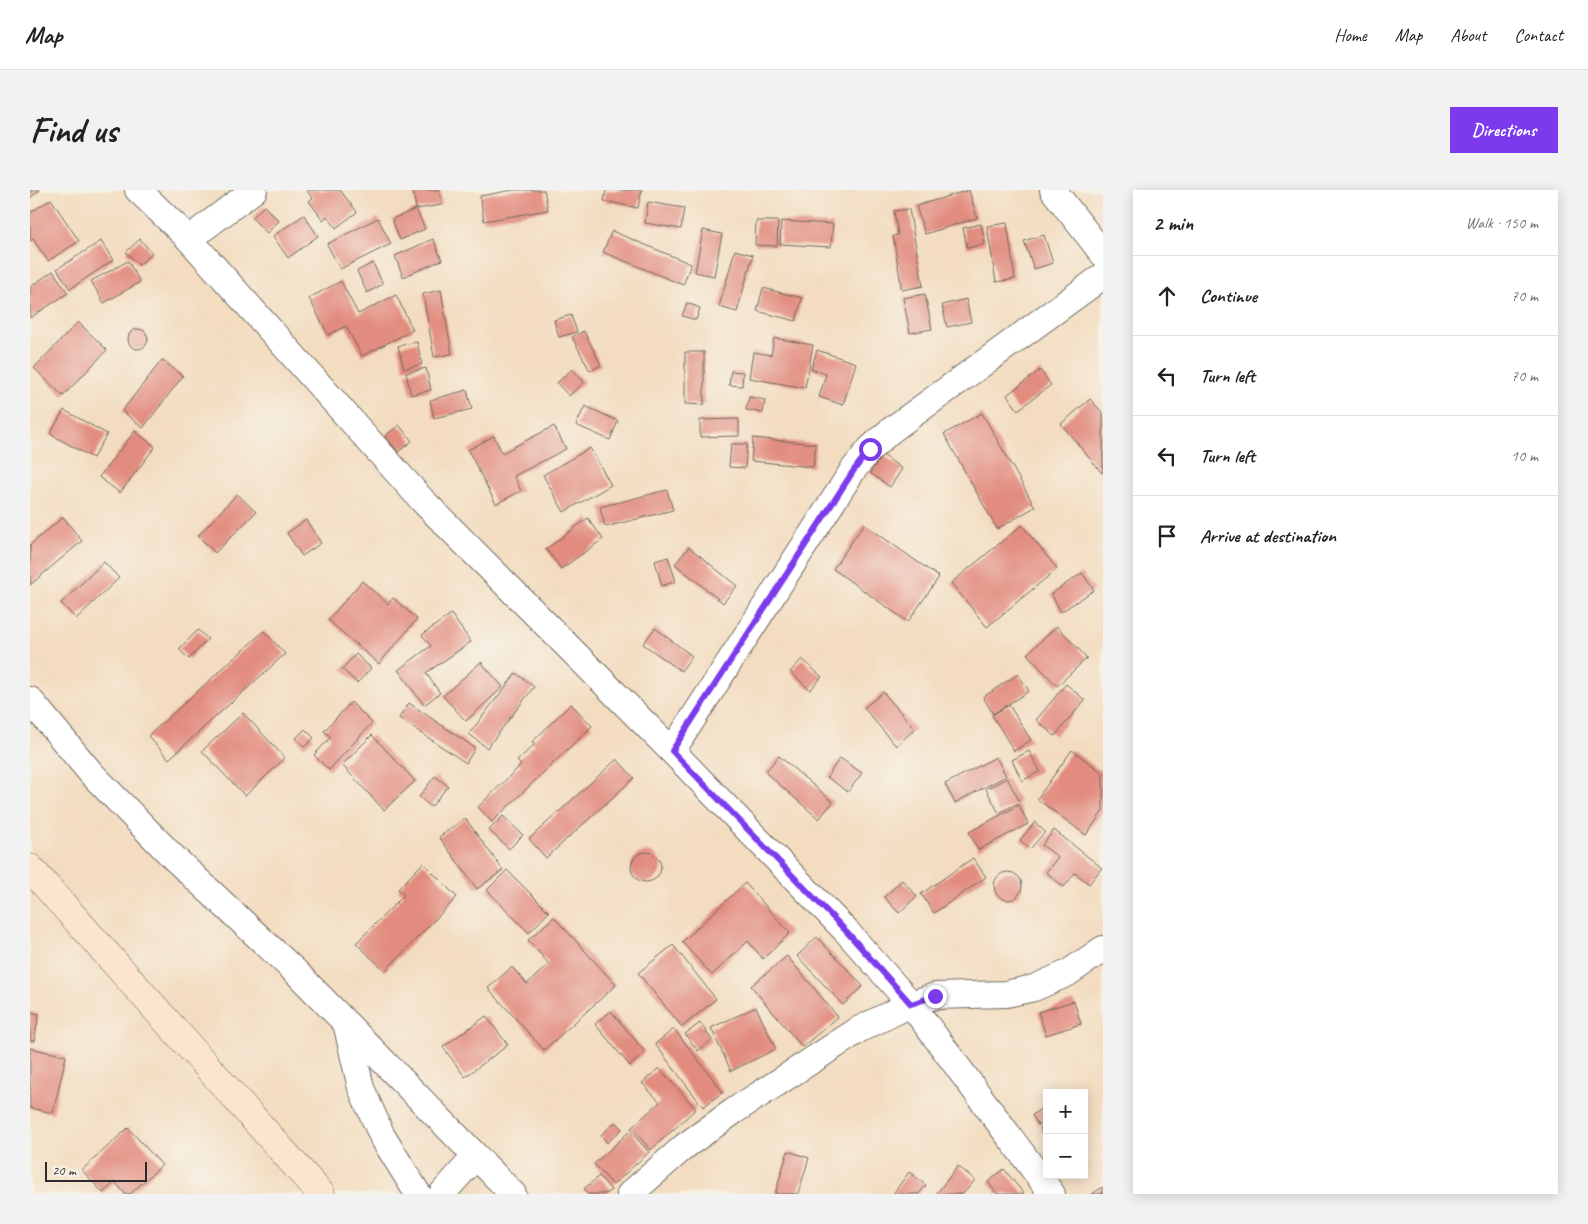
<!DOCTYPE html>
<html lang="en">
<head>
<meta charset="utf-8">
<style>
  body { margin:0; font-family:Caveat,sans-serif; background:#f2f2f2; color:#222 }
  .controls { position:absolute; right:15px; bottom:15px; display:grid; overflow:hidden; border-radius:0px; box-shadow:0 2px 12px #0003 }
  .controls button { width:45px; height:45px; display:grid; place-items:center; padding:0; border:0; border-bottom:1px solid #e0e0e0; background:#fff; color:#222; font:25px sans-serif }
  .scale { position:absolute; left:15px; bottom:12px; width:102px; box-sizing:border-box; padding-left:5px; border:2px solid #2b2b2b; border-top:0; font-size:14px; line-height:18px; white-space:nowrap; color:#2b2b2b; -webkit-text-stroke:4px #f7f3e8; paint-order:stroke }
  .stop { position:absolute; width:15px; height:15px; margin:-11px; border:4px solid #7c3aed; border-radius:50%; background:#fff }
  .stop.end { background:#7c3aed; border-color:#fff; box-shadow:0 1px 5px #0008 }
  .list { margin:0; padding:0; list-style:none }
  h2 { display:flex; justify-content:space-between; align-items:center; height:65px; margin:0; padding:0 20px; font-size:21px }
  h2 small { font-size:16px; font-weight:400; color:#767676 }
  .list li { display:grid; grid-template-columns:32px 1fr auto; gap:15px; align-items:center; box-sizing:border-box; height:80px; padding:0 20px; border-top:1px solid #e0e0e0 }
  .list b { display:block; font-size:19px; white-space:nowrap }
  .list em { font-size:16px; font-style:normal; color:#767676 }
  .icon { flex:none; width:28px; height:28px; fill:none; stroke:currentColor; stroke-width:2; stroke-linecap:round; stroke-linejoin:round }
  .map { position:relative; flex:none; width:1073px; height:1004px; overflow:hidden; border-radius:0px }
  header { display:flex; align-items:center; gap:30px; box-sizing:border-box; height:70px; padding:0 25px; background:#fff; border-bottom:1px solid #e0e0e0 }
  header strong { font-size:24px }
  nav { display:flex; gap:28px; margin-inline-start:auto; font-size:18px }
  .intro { display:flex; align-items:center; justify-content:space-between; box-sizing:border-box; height:120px; padding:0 30px }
  h1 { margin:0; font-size:35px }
  .button { padding:12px 22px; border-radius:0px; background:#7c3aed; color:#fff; font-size:18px; font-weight:700 }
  main { display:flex; gap:30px; padding:0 30px }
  aside { flex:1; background:#fff; border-radius:0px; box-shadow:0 2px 12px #0003 }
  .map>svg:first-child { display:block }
</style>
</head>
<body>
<header>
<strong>Map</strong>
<nav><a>Home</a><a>Map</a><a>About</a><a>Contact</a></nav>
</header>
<div class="intro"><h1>Find us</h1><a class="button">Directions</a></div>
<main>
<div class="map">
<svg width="1073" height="1004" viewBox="0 0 1073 1004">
  <rect width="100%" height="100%" fill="#f7f3e8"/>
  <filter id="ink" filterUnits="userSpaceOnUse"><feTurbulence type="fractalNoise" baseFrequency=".02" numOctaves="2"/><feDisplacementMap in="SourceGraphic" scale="10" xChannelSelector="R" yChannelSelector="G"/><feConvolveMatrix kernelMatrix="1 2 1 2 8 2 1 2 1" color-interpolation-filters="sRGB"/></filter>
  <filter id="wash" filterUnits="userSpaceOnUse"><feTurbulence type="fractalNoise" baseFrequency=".0096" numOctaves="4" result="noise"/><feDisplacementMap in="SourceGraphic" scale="20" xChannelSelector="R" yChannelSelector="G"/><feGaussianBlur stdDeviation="1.12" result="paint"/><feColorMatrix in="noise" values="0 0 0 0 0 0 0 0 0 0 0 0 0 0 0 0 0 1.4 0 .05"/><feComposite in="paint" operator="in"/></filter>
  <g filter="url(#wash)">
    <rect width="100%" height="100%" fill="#f3dcbf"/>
    <g id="blocks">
      <g fill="#e28c7f">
        <path d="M0,0H10L0,8Z"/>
        <path d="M276,0H310L327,22L306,38L297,26L293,30L279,11L283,8Z"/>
        <path d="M383,0H410L412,15L386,19Z"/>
        <path d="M483,0H514L518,20L454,31L450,6Z"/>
        <path d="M576,0H612L608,18L574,11Z"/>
        <path d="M939,0L947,28L895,44L886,16Z"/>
        <path d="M21,9L49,51L18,71L3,49L0,51V23Z"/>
        <path d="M618,12L654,18L651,39L615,33Z"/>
        <path d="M234,16L249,31L237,43L222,28Z"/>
        <path d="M386,19L395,39L370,50L362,29Z"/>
        <path d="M879,19L893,96L872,100L863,46L868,45L864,21Z"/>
        <path d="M274,25L288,46L258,68L243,46Z"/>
        <path d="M348,28L361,54L310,79L297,54Z"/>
        <path d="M726,31H748L747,56L725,55Z"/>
        <path d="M751,31L803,34L801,57L750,54Z"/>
        <path d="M977,33L985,89L966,92L957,36Z"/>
        <path d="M951,34L955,54L937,58L933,38Z"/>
        <path d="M673,40L692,44L684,86L665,82Z"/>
        <path d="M582,41L661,74L653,95L573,62Z"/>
        <path d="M1014,45L1023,73L1004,79L994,51Z"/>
        <path d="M110,49L122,63L109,75L96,62Z"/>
        <path d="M403,49L412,70L373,87L365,66Z"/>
        <path d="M71,51L83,70L40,99L27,79Z"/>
        <path d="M705,60L723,65L707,122L689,117Z"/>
        <path d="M98,71L110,92L74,113L61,91Z"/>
        <path d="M343,73L353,94L337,103L327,81Z"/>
        <path d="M23,81L38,103L0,128V97Z"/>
        <path d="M311,91L328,124L366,105L383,140L332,166L316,136L298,145L279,108Z"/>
        <path d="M733,98L772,108L766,131L727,121Z"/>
        <path d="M411,100L422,164L404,167L393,104Z"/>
        <path d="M895,104L902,139L880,143L873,108Z"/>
        <path d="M936,109L941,132L917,137L912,115Z"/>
        <path d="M657,113L670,118L666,130L652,126Z"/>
        <path d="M541,125L547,142L529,147L524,130Z"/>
        <path d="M48,132L77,160L33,206L4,178Z"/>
        <circle cx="108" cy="149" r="10"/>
        <path d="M554,141L571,175L560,181L542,147Z"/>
        <path d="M744,148L783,155L775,198L719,188L723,162L741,165Z"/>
        <path d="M387,152L392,174L374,179L368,156Z"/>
        <path d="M787,160L826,173L813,215L789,207L796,184L781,179Z"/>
        <path d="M655,162H674V215L655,214Z"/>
        <path d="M132,170L153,186L113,238L92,221Z"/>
        <path d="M396,178L401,200L381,205L376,183Z"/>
        <path d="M542,179L554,192L539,206L527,193Z"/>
        <path d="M1010,180L1021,195L988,220L977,205Z"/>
        <path d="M701,181L713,182L712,196L699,195Z"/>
        <path d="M437,200L442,219L404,228L400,210Z"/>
        <path d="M719,207L735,210L733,223L716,220Z"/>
        <path d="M1060,209L1073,223V281L1072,283L1031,234Z"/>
        <path d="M555,216L588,231L580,250L546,235Z"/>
        <path d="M34,220L77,244L63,268L20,244Z"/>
        <path d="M952,223L1005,317L967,339L914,244Z"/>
        <path d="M709,229V246L670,247V230Z"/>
        <path d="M369,235L382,251L368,262L355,246Z"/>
        <path d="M524,236L536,259L484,286L491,301L466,314L438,260L464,246L472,263Z"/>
        <path d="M105,241L125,257L90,303L69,287Z"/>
        <path d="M723,248L786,254L783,277L721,271Z"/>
        <path d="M701,254H717L715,278L699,277Z"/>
        <path d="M560,258L581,295L534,322L513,285Z"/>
        <path d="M853,265L872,279L860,297L840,283Z"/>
        <path d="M637,300L643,320L575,337L570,317Z"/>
        <path d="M207,304L226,322L185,363L168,346Z"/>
        <path d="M33,327L52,351L0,395V355Z"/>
        <path d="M558,328L573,349L531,379L516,359Z"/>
        <path d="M276,330L291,353L272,366L257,343Z"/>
        <path d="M834,334L909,387L878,432L803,379Z"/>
        <path d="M992,335L1027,379L957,437L921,393Z"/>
        <path d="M659,357L707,396L693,413L645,374Z"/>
        <path d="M638,367L646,391L632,396L625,371Z"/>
        <path d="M74,372L89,388L46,429L31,413Z"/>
        <path d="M1052,383L1064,400L1031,422L1021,404Z"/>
        <path d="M332,391L358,414L363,408L387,429L349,474L298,430Z"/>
        <path d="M421,424L441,452L396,483L410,503L394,515L368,480L401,456L392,445Z"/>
        <path d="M1027,436L1057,468L1027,496L997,464Z"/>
        <path d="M625,438L662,466L651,481L613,454Z"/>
        <path d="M168,440L178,449L159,469L149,459Z"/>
        <path d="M234,441L255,464L139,569L118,546Z"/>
        <path d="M326,464L341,478L327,493L312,479Z"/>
        <path d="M772,469L792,487L780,500L760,482Z"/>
        <path d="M451,472L473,497L436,531L413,506Z"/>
        <path d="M486,483L504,497L457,558L439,544Z"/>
        <path d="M988,484L999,501L963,524L953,507Z"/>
        <path d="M1036,494L1055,510L1025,546L1006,530Z"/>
        <path d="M853,502L885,539L866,556L834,518Z"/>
        <path d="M321,512L342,533L299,580L284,565L301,547L294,541Z"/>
        <path d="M379,513L445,558L436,573L369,528Z"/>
        <path d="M541,514L562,536L462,632L448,617L491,575L487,571L505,554L502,552Z"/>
        <path d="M979,515L1001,550L984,561L962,525Z"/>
        <path d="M213,523L255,568L215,606L172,561Z"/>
        <path d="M275,539L284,548L274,557L266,548Z"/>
        <path d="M342,545L385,591L354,620L312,575Z"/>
        <path d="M1042,560L1073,583V621L1056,645L1007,609Z"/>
        <path d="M999,561L1010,581L992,591L982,570Z"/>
        <path d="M749,566L803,612L789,629L735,582Z"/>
        <path d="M966,567L976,586L925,613L915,594Z"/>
        <path d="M810,568L832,583L818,602L797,587Z"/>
        <path d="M587,569L604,588L516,668L499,649Z"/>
        <path d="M405,586L418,596L401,617L389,607Z"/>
        <path d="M977,588L990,612L969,623L956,599Z"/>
        <path d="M989,615L998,634L948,660L939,642Z"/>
        <path d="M473,626L493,645L479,659L459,640Z"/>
        <path d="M435,628L473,680L447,699L409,647Z"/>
        <path d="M1005,632L1015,642L1000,659L990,650Z"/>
        <path d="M1024,640L1072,678L1059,694L1045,683L1034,697L1016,682L1028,667L1012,655Z"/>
        <circle cx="616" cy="677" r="15"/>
        <path d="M943,668L956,687L904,723L891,704Z"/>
        <path d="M393,673L427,707L355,781L326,753L374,705L368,699Z"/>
        <path d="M477,680L519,722L499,743L457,700Z"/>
        <circle cx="978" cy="696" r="14"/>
        <path d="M872,690L887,706L869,723L854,707Z"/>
        <path d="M715,693L760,743L733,769L718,751L682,785L652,752Z"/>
        <path d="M524,727L586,795L514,860L458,798L482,777L497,794L519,774L498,750Z"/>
        <path d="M787,747L833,796L813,815L767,766Z"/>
        <path d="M643,755L686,809L652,837L608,783Z"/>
        <path d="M757,766L808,827L772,857L721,796Z"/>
        <path d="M1044,811L1051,834L1016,845L1008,822Z"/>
        <path d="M726,817L746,859L701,881L681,838Z"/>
        <path d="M581,821L615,862L600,876L565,834Z"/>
        <path d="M0,822L9,824L4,851H0Z"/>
        <path d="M456,826L478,855L435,887L413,857Z"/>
        <path d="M670,833L682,850L668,861L655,844Z"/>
        <path d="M644,839L693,902L673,917L625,854Z"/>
        <path d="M0,858L36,866L23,923L0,918Z"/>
        <path d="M629,878L666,919L621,960L601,938L630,912L612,893Z"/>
        <path d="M1015,916L1017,919V928L1008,935L1002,925Z"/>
        <path d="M585,932L592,939L577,953L571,945Z"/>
        <path d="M1017,934V948L1010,938Z"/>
        <path d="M98,938L132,975L100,1004H95L85,992L73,1003L52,980Z"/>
        <path d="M600,941L619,962L583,995L564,974Z"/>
        <path d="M758,961L779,968L768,1004H745Z"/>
        <path d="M928,976L945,990L933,1004H906Z"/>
        <path d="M974,979L994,1004H967L958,992Z"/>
        <path d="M879,982L896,995L889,1004H863Z"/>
        <path d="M569,986L581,1000L576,1004H558L554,999Z"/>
        <path d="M1073,997V1004H1062Z"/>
      </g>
    </g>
  </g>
  <g filter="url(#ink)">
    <use href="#blocks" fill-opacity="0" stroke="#71695f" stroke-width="1"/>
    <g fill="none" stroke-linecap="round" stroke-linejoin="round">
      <g stroke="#71695f" stroke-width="28">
        <g id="minor">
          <path d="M108,0L159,49L392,310L642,561L817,742L881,814L1022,1004"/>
          <path d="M1023,0L1073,64"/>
          <path d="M159,49L224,0"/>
          <path d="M0,510L61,583L144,668L267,783L483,1004"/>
          <path d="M642,561L823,280L840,259L860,241L1073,86"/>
          <path d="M317,837L331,898L352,946L388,1004"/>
          <path d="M412,1004L445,967"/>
          <path d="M600,1004L655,956L704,921L830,839L881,814L905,806L976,804L1004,798L1038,783L1073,759"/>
        </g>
      </g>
      <g stroke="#71695f" stroke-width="29">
        <path id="secondary" d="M0,678L291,1004"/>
      </g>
      <use href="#minor" stroke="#fff" stroke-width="26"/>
      <use href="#secondary" stroke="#fbe5cf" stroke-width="28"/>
    </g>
  </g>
  <g fill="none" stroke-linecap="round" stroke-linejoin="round" filter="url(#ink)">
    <path stroke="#7c3aed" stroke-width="6" d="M840,259L824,280L642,561L817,742L881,814L905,806"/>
  </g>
</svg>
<div class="controls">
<button>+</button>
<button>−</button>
</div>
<div class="scale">20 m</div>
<div class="stop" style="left:840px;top:259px"></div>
<div class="stop end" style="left:905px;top:806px"></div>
</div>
<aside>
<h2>2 min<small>Walk · 150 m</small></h2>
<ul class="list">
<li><svg class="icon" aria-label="ahead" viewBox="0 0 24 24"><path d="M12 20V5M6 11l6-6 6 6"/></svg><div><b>Continue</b></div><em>70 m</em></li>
<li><svg class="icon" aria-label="left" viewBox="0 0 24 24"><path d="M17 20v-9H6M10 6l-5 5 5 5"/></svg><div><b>Turn left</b></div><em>70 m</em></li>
<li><svg class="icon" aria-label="left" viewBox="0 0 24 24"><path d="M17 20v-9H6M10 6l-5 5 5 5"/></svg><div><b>Turn left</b></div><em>10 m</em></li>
<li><svg class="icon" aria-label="arrive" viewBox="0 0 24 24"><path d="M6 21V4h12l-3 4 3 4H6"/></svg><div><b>Arrive at destination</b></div></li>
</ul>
</aside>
</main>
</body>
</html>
